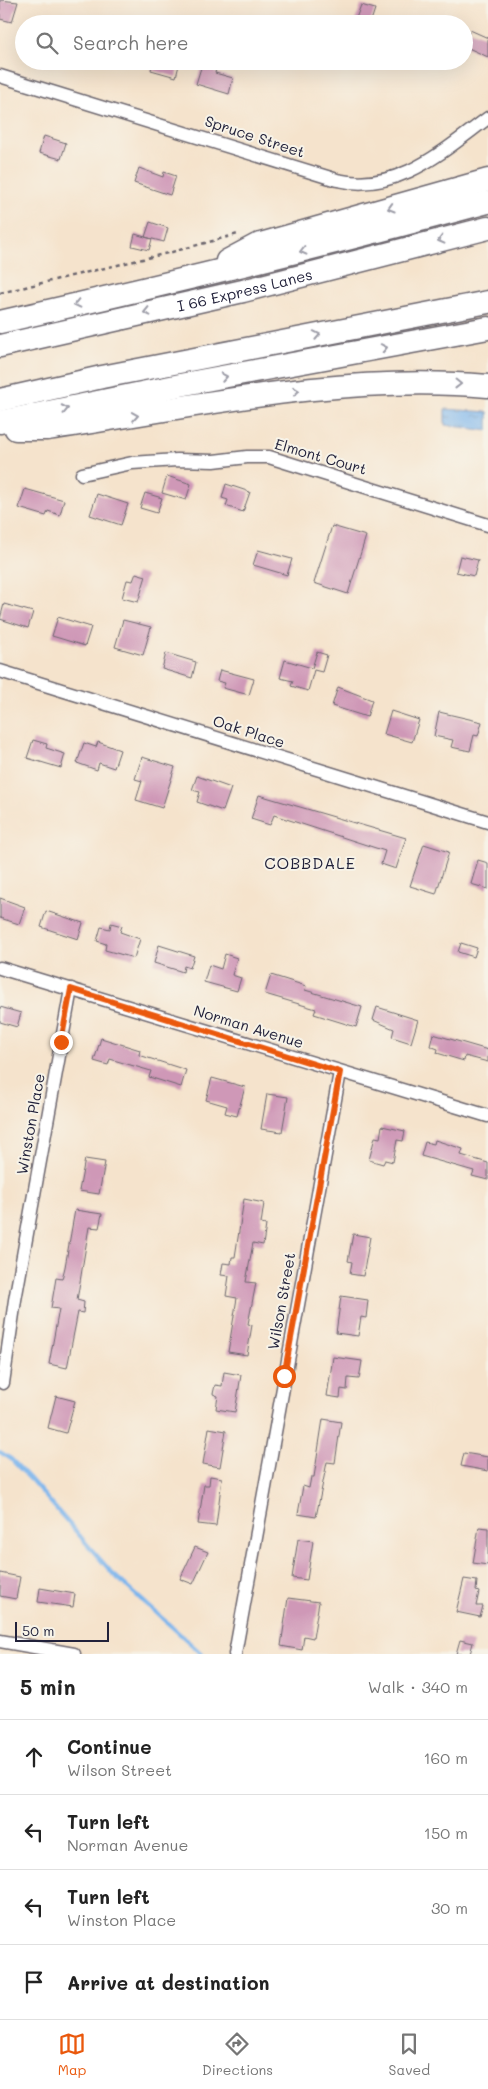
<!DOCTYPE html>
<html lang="en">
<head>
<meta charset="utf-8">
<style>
  body { margin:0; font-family:Mali,sans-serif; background:#f2f2f2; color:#222 }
  .scale { position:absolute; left:15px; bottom:12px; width:94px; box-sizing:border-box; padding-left:5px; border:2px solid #22223b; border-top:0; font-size:14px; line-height:18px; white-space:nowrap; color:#22223b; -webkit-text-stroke:4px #f7f3e8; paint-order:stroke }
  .stop { position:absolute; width:15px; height:15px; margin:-11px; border:4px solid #ea580c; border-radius:50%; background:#fff }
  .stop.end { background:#ea580c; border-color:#fff; box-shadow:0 1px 5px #0008 }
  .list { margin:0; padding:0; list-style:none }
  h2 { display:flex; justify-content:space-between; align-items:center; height:65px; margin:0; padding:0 20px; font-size:21px }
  h2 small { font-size:16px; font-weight:400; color:#767676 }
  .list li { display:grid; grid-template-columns:32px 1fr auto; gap:15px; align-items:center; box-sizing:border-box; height:75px; padding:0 20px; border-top:1px solid #e0e0e0 }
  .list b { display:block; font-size:19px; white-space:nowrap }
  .list p { margin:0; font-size:16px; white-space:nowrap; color:#767676 }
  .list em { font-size:16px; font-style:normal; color:#767676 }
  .icon { flex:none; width:28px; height:28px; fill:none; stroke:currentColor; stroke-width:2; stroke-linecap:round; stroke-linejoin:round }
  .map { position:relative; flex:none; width:488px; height:1654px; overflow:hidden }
  .search { position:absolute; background:#fff; box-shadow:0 5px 20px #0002; left:15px; right:15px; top:15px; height:55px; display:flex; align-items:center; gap:12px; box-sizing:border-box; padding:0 18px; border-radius:28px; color:#767676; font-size:19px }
  .sheet { height:365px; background:#fff }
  nav { display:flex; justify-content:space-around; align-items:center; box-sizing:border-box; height:70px; border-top:1px solid #e0e0e0; background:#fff; font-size:14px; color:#767676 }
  nav a { display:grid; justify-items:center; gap:2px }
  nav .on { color:#ea580c }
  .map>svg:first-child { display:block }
</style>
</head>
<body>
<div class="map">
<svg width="488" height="1654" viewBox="0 0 488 1654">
  <defs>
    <pattern id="water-ripples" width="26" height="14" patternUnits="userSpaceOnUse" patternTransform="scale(1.25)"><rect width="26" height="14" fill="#7cb5ed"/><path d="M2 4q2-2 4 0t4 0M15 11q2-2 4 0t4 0" fill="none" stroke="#6593c1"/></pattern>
  </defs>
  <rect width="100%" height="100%" fill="#f7f3e8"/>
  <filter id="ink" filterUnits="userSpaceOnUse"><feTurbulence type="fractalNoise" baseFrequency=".02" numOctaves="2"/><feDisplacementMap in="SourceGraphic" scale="10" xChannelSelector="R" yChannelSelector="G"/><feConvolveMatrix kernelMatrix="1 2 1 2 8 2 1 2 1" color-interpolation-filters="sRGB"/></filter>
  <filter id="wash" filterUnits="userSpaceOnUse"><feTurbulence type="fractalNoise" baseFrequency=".0096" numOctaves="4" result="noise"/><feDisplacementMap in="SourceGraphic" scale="20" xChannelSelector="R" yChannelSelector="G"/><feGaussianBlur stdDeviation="1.12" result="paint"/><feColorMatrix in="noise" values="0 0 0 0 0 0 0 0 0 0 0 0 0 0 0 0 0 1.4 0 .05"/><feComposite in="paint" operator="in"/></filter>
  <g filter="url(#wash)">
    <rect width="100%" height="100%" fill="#f5e3cc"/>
    <path fill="url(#water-ripples)" stroke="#4f6c94" d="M445,409L488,412V431L445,425Z"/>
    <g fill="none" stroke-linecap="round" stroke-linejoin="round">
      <path stroke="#7cb5ed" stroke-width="4" d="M0,1452L11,1459L31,1480L113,1574L202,1654"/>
    </g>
    <g id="blocks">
      <g fill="#cf98b7">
        <path d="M0,0L18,2L12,22L0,19Z"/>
        <path d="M361,5L375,9L370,24L355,21Z"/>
        <path d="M470,30L488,38V57L464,46Z"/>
        <path d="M153,61H180L176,77L151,70Z"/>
        <path d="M203,61H218L215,73L233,78L229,94L196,84Z"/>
        <path d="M44,136L66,143L61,159L39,153Z"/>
        <path d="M139,168L163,177L164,172L176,176L170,195L134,183Z"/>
        <path d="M150,222L168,228L164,242L145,237Z"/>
        <path d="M135,234L152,239L149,250L132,246Z"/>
        <path d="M167,476L191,484L186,500L162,493Z"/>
        <path d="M226,484L250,492L243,512L226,506L228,500L222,498Z"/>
        <path d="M25,489L64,500L60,515L48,511L46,516L19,508Z"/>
        <path d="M145,493L162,498L157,513L140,508Z"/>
        <path d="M97,494L128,504L121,525L90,515Z"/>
        <path d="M332,526L366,536L348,594L314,583Z"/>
        <path d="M258,550L292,559L287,575L253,565Z"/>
        <path d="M460,556L478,560L474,576L456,572Z"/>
        <path d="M136,573L146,576L138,602L122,598L127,580L133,581Z"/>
        <path d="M4,604L33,612L28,628L0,619Z"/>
        <path d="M58,617L91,627L85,646L52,636Z"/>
        <path d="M123,620L151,627L143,655L115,647Z"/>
        <path d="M317,652L327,655L322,672L314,670L308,691L291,686L293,681L280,678L285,660L312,668Z"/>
        <path d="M166,653L196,662L192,678L162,669Z"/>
        <path d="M220,670L254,679L249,695L223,688L225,683L217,681Z"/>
        <path d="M338,687L372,700L367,717L332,706Z"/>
        <path d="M391,711L419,720L412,742L384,734Z"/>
        <path d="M439,712L482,722L478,736L474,735L470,751L451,747L453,740L434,736Z"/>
        <path d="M33,740L47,744L46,748L65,754L61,768L27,758Z"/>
        <path d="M98,742L120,750L114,768L99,763L97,770L77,763L84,743L96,747Z"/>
        <path d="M142,757L175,767L162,808L136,800L142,781L135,779Z"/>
        <path d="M197,776L231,788L223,811L197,802L200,792L192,790Z"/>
        <path d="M259,795L406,838L396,869L381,864L385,851L274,815L270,825L251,819Z"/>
        <path d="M424,844L449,852L436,894L410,886Z"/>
        <path d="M478,860L488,863V889L471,884Z"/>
        <path d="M0,898L25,907L19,924L0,918Z"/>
        <path d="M46,911L83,923L78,939L41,927Z"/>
        <path d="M111,923L122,926L120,932L140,939L134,958L105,950L106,944L97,941L101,927L110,929Z"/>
        <path d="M461,943L477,948L474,957L458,952Z"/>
        <path d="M159,945L194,956L190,968L184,966L183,972L154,963Z"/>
        <path d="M225,954L237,958L232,975L241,978L237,991L204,982L209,965L221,969Z"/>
        <path d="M271,975L306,986L305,990L362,1007L356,1027L314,1014L316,1009L265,994Z"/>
        <path d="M0,1007L21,1013L17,1027L0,1022Z"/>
        <path d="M377,1007L418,1020L411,1043L392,1037L394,1029L373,1020Z"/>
        <path d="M433,1034L488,1050V1062L465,1056L464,1061L437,1053L438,1049L430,1046Z"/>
        <path d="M101,1038L140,1050L139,1055L186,1070L181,1087L149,1077L151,1071L110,1059L108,1065L94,1061Z"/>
        <path d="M212,1078L245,1087L237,1116L225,1113L227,1106L206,1100Z"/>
        <path d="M267,1094L288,1097L282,1132L261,1129Z"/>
        <path d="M382,1126L405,1131L403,1141L397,1140L393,1162L385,1160L383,1164L369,1160L375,1137L380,1138Z"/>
        <path d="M435,1140L463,1149L461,1155L488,1163V1180L472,1176L474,1171L421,1156L425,1142L434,1144Z"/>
        <path d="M85,1159L105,1162L99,1194L79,1191Z"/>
        <path d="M244,1199L264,1203L261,1224L266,1225L263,1245L253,1243L246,1282L256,1283L248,1324L252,1325L247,1355L228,1352L237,1298L226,1296L229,1276L221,1275L223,1263L231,1264L232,1257H235Z"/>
        <path d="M75,1210L102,1214L99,1228L89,1227L77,1300L84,1302L83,1313L78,1312L67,1368L49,1364L59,1309L51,1308L56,1278L62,1279L65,1267Z"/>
        <path d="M353,1234L370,1237L363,1276L350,1274L352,1262L348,1261Z"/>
        <path d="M341,1296L368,1300L366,1318L361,1317L358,1336L336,1333Z"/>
        <path d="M333,1357L362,1361L359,1379L348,1378L347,1390L341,1389L340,1398L327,1396Z"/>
        <path d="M224,1372L241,1375L235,1412L216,1409L218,1396L213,1394L215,1385L222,1386Z"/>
        <path d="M56,1396L75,1401L66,1433L48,1428Z"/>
        <path d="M323,1419L341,1422L335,1463L327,1462L316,1517L298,1514L303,1486L309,1488L311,1477H314Z"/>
        <path d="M209,1428L226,1431L220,1467L203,1464Z"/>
        <path d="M464,1453L488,1457V1471L461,1466Z"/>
        <path d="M210,1476L222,1478L216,1526L198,1524L204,1485H209Z"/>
        <path d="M479,1527L488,1528V1565L473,1563Z"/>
        <path d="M298,1539L313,1541L307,1580L292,1578Z"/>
        <path d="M195,1547L208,1552L193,1584L180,1579Z"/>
        <path d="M0,1573L20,1577L16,1599L0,1596Z"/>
        <path d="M464,1579L477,1581L476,1591L479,1592L476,1606H483L480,1617L456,1612Z"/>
        <path d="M40,1588L75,1594L73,1607L38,1602Z"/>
        <path d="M288,1598L319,1602L313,1638L304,1636L302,1650L281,1646Z"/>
        <path d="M460,1640L473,1643L470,1654H456Z"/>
      </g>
    </g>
  </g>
  <g filter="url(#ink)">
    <use href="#blocks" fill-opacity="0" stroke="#6c666e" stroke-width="1"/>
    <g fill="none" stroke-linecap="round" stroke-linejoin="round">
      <g stroke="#6c666e" stroke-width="15">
        <g id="minor">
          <path d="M0,76L337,180C397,194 443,151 488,118"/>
          <path d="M82,474L132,463L177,460L214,461L247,457H269L488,525"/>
          <path d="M0,671L488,822"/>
          <path d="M0,968L488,1116"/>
          <path d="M3,1383L15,1300L71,989"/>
          <path d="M0,1641L74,1654"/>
          <path d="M235,1654L340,1072"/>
        </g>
      </g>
      <g stroke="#6c666e" stroke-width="25">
        <g id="motorway">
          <path d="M227,261L257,245L488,180"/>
          <path d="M0,322C164,285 326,246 488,202"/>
          <path id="s1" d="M0,346L243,291L488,228"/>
          <path d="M0,400L102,377L488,302"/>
          <path d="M0,422L200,381L488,328"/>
          <path d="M16,429H47C192,407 341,373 488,386"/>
        </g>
      </g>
      <path stroke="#6c666e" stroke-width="2.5" stroke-dasharray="4 4" stroke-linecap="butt" d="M0,293L172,252L238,234"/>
      <use href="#minor" stroke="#fff" stroke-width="12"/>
      <use href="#motorway" stroke="#fff" stroke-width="22"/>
    </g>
    <defs><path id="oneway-chevron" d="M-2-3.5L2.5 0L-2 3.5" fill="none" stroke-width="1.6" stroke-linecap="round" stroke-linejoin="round" transform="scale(1.25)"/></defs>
    <g stroke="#9c9ca7">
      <use href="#oneway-chevron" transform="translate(391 208) rotate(164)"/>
      <use href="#oneway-chevron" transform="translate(441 240) rotate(166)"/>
      <use href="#oneway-chevron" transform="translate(303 251) rotate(166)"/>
      <use href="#oneway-chevron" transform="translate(77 304) rotate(167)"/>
      <use href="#oneway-chevron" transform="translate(147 312) rotate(167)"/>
      <use href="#oneway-chevron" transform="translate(317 335) rotate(-11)"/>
      <use href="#oneway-chevron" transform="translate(384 348) rotate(-11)"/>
      <use href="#oneway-chevron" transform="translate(224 377) rotate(-10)"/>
      <use href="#oneway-chevron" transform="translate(458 384) rotate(1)"/>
      <use href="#oneway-chevron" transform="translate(296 391) rotate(-6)"/>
      <use href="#oneway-chevron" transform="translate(65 409) rotate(-12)"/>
      <use href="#oneway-chevron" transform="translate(135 416) rotate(-9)"/>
    </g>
  </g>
  <g fill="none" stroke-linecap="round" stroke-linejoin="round" filter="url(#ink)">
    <path stroke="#ea580c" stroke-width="6" d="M61,1042L71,989L340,1072L284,1376"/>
  </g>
  <g text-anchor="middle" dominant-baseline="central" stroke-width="4" stroke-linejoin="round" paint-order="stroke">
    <g font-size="15" fill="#22223b" stroke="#f7f3e8">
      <text transform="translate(255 136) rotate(18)">Spruce Street</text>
      <text stroke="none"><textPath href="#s1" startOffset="251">I 66 Express Lanes</textPath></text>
      <text transform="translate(321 456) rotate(16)">Elmont Court</text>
      <text transform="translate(249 731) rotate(18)">Oak Place</text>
      <text transform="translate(249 1026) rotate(17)">Norman Avenue</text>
      <text transform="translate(30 1124) rotate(-80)">Winston Place</text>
      <text transform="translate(281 1301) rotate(-80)">Wilson Street</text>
    </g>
    <g font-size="16" letter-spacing="1" fill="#22223b" stroke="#f7f3e8">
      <text x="310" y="862">COBBDALE</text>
    </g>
  </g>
</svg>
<div class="scale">50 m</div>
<div class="stop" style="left:284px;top:1376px"></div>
<div class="stop end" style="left:61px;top:1042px"></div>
<div class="search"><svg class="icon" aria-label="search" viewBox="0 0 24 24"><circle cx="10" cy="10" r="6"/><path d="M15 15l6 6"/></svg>Search here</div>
</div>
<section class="sheet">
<h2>5 min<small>Walk · 340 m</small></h2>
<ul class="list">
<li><svg class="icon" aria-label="ahead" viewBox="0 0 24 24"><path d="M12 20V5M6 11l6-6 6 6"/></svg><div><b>Continue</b><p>Wilson Street</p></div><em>160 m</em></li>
<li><svg class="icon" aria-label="left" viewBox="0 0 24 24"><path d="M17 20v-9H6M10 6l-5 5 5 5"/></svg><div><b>Turn left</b><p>Norman Avenue</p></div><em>150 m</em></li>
<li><svg class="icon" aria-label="left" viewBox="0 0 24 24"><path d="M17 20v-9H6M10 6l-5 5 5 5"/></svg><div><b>Turn left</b><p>Winston Place</p></div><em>30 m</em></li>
<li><svg class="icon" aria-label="arrive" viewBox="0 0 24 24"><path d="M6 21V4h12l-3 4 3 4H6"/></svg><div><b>Arrive at destination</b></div></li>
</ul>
</section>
<nav>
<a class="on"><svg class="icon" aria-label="map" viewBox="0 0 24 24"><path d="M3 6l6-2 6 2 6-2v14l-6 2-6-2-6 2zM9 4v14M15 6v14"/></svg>Map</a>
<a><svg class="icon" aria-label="directions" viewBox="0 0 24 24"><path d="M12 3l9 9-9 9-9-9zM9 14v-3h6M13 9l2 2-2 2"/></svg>Directions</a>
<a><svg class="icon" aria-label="saved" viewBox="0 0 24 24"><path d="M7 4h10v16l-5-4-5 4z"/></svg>Saved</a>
</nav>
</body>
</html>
